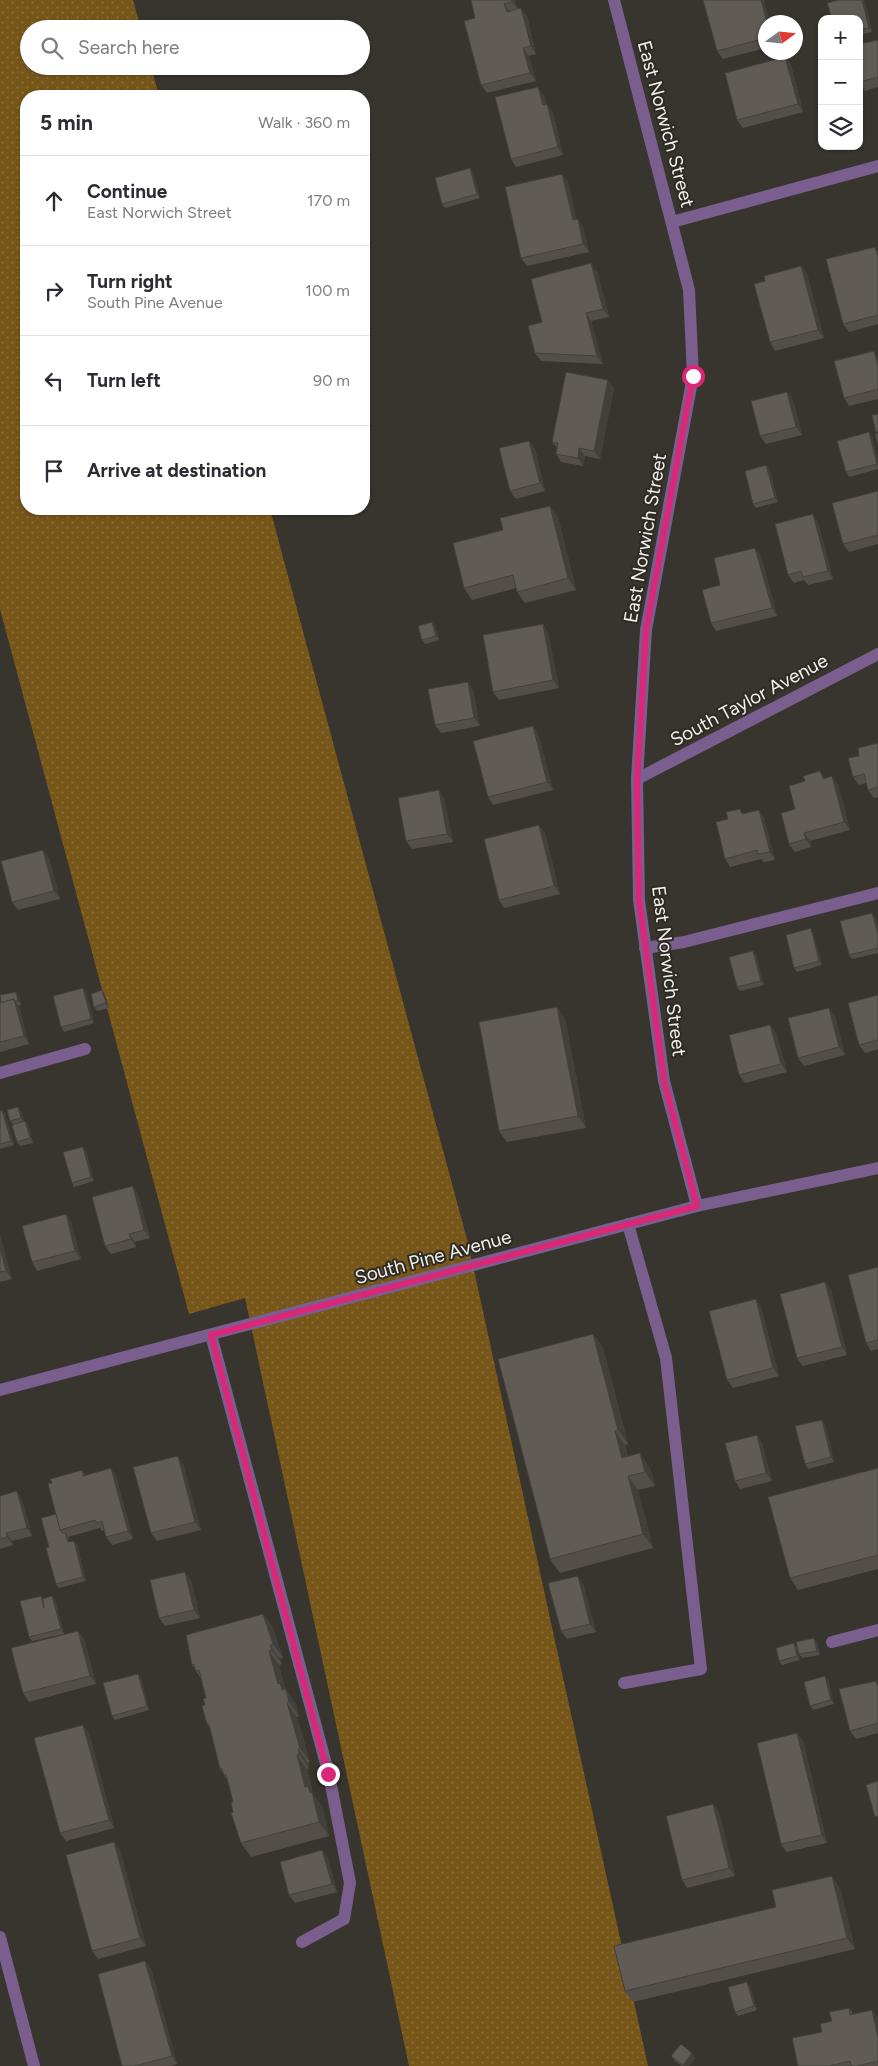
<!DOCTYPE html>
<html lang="en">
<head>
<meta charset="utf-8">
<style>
  body { margin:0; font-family:Figtree,sans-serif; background:#f2f2f3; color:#2b2b33 }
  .controls { position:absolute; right:15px; top:15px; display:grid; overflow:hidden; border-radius:10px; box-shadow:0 1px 4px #0004 }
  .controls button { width:45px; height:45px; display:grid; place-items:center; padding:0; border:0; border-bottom:1px solid #e1e1e2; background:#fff; color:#2b2b33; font:25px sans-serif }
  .compass { position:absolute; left:758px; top:15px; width:45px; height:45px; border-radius:50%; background:#fff; box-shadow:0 1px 4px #0004; rotate:75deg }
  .stop { position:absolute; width:15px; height:15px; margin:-11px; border:4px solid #db2777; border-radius:50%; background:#fff }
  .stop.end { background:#db2777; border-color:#fff; box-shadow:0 1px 5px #0008 }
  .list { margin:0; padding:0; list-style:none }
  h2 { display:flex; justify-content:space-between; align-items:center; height:65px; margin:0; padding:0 20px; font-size:21px }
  h2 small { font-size:16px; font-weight:400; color:#7c7c81 }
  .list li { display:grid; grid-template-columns:32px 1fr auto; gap:15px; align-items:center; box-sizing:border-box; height:90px; padding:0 20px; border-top:1px solid #e1e1e2 }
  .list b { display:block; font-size:19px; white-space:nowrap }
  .list p { margin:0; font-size:16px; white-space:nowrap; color:#7c7c81 }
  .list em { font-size:16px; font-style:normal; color:#7c7c81 }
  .icon { flex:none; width:28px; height:28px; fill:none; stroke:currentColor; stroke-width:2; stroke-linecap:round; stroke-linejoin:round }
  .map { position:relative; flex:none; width:878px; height:2066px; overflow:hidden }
  .search { position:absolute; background:#fff; box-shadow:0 1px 4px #0004; left:20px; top:20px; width:350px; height:55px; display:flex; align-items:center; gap:12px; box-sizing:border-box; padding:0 18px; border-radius:28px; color:#7c7c81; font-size:19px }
  .panel { position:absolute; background:#fff; box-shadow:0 1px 4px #0004; left:20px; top:90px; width:350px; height:425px; border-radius:20px }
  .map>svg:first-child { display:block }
</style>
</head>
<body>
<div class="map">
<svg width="878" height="2066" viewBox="0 0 878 2066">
  <defs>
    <pattern id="grass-dots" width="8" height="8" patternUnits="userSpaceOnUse" patternTransform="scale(1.25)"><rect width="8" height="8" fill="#775619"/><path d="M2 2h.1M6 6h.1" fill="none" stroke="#8b6f3b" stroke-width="1.8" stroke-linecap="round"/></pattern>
  </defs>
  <rect width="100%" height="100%" fill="#38342e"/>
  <path fill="url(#grass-dots)" d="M0,0H133L141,29H29V66H151L159,96H26V509H270L468,1243L648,2066H409L245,1298L189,1314L0,609Z"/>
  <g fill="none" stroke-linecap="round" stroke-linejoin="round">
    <g stroke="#7a5e8d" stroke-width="12">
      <path d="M645,948L684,942L878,893"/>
      <path d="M0,1073L85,1049"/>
      <path d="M211,1335L329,1775L350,1883L344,1919L302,1942"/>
      <path d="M832,1642L878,1630"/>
      <path d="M624,1683L701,1669L666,1358L628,1224"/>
    </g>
    <g stroke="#7a5e8d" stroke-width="12">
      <path d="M614,0L689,290L693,376L646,630L637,779L639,900L664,1081L697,1206"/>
      <path d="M672,222L878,166"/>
      <path d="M637,779L878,654"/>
      <path d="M0,1390L697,1206L878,1168"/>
      <path d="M0,1937L34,2066"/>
    </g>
  </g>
  <g fill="#534e49">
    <path d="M471,0H515L518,9L527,16L536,54L529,56L536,81L487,93L481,85L475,18Z"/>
    <path d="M839,0H864L872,32L859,35V19Z"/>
    <path d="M766,22V48L723,59L717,51Z"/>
    <path d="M878,40V87L865,91L859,83Z"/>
    <path d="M785,57L791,65L803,112L743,128L737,120Z"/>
    <path d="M544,95L546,104L553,112L563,155L516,167L511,159Z"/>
    <path d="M470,168L473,173L480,198L445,208L442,204Z"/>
    <path d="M568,182L576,219L583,227L589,252L527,266L521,258Z"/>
    <path d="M878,250V324L849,332L843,324Z"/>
    <path d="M801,266L807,274L824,338L775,351L770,342L765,281Z"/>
    <path d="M597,271L609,317L591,321L603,364L541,361L535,353L542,322Z"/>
    <path d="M878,357V399L849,406L844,398Z"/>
    <path d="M608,380L614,388L600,459L585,456L583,466L561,462L556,454L557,448L552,442Z"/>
    <path d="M787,392L793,400L802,435L766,444L760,436Z"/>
    <path d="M872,436L878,461V469L849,477L846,472Z"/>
    <path d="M529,441L535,449L545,491L516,499L510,491Z"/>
    <path d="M766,465L769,469L778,502L756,508L753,504Z"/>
    <path d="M878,491V544L849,552L843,544Z"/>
    <path d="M558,517L576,590L525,603L517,592L516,588L472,600L464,588Z"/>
    <path d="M818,522L833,579L808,585L804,580L794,583L788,575Z"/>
    <path d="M761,556L777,616L716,631L711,623L720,585Z"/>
    <path d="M432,622L435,626L439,640L425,644L422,640Z"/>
    <path d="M548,632L559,688L499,700L493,692Z"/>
    <path d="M473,690L480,726L441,733L435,725Z"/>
    <path d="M533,726L538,734L553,790L493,805L488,797Z"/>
    <path d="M878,743V797L874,798L868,790L866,783L859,785L853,777L859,756Z"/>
    <path d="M825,778L838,784L850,830L810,841L811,847L795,852L789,844L795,809Z"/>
    <path d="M444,798L453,842L412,849L406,841Z"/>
    <path d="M744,814L764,818L775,860L764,862L761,859L730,867L725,859L728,819Z"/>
    <path d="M539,825L545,833L560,894L504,908L499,900Z"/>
    <path d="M49,858L60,899L18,910L12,902Z"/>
    <path d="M875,917L878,927V953L852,959L849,955Z"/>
    <path d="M813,933L822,965L797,972L794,968Z"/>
    <path d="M756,955L764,985L740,991L737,987Z"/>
    <path d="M83,988L86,992L94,1023L64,1032L61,1027Z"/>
    <path d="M102,990L105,995L109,1008L97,1011L94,1007Z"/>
    <path d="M878,995V1049L865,1053L859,1045Z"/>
    <path d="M19,996L21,1005L18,1006L19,1007L29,1044L0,1052V1003Z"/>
    <path d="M557,1007L565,1019L586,1128L507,1142L499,1131Z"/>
    <path d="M835,1016L845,1055L804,1066L798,1058Z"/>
    <path d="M776,1033L787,1072L745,1083L739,1075Z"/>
    <path d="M0,1111L5,1114L14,1145L0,1149Z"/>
    <path d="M21,1111L24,1121H25L28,1125L33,1143L20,1146L17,1142L13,1124L10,1121Z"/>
    <path d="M86,1151L94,1181L74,1187L72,1183Z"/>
    <path d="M138,1194L150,1238L135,1242L136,1247L111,1254L105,1246Z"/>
    <path d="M66,1214L71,1222L81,1259L37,1271L32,1262Z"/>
    <path d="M0,1235L12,1279L0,1282Z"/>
    <path d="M878,1267V1349L871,1351L866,1343Z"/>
    <path d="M825,1282L831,1290L847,1355L803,1366L797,1358Z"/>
    <path d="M761,1307L779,1376L733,1388L727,1380Z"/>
    <path d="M593,1334L603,1348L628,1444L625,1445L628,1457L650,1468L655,1486L638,1490L653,1548L560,1573L550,1559Z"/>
    <path d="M825,1424L834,1462L808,1469L805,1464Z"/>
    <path d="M762,1443L772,1481L740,1489L735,1481Z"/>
    <path d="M183,1464L201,1530L157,1541L151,1533Z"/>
    <path d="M878,1468V1569L798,1590L790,1578Z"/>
    <path d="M82,1470L85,1475L116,1476L133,1539L112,1545L106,1537L105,1530L102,1531L100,1528L68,1537L69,1542L77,1545L86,1581L59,1588L56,1584L49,1547L56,1514L52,1483Z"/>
    <path d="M0,1496L22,1500L32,1536L12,1541L13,1545L0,1549Z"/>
    <path d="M191,1580L200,1618L165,1626L159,1618Z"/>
    <path d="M583,1584L596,1632L567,1639L561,1631Z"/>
    <path d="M41,1596L43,1599L52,1596L55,1600L64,1634L32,1641L29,1637Z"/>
    <path d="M263,1614L273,1628L283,1658L280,1659L282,1664L279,1665L285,1689L296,1704L299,1717H297L310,1762L308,1763L309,1768L307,1769L313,1794L322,1806L329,1836L251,1857L241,1843L233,1812V1802L227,1780L220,1769L210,1729L207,1724L205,1705L206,1698L201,1679L192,1665Z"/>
    <path d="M814,1638L817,1642L820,1655L802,1658L799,1654Z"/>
    <path d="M84,1639L96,1684L29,1702L23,1693Z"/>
    <path d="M797,1647L800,1660L782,1665L779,1661Z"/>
    <path d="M141,1678L149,1710L115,1720L112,1716Z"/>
    <path d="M828,1680L834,1704L813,1710L810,1706Z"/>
    <path d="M878,1683V1733L856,1739L850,1731Z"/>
    <path d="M89,1733L114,1828L66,1841L60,1833Z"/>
    <path d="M797,1733L803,1741L827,1843L786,1852L781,1844Z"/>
    <path d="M713,1804L719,1812L735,1876L687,1888L682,1880Z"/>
    <path d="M114,1842L120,1850L146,1946L98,1959L92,1951Z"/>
    <path d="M322,1850L328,1858L337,1892L295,1903L289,1895Z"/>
    <path d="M840,1888L855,1949L633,2002L625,1991L776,1907Z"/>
    <path d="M145,1961L151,1969L177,2064L171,2066H122Z"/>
    <path d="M750,1986L757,2010L738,2016L735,2012Z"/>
    <path d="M849,2008L853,2014L872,2010L878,2018V2066H798L822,2032L832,2021Z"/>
    <path d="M692,2053L695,2058L689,2066H682L674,2060L671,2056Z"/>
  </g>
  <g fill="#43403c">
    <path d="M512,0H515L518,10L512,2Z"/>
    <path d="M761,0H764L770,22H767Z"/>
    <path d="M862,0H864L872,32L869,28Z"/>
    <path d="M504,4L510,12H507Z"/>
    <path d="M521,8L527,16L536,54L531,46Z"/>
    <path d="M523,48L529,56L536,81L530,73Z"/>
    <path d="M785,57L791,65L803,112L798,104Z"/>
    <path d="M538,87L544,95L549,113L543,105Z"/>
    <path d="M547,104L553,112L563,155L558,147Z"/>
    <path d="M470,168L473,173L480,198L477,194Z"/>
    <path d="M562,174L568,182L579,228L573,220Z"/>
    <path d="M578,219L583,227L589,252L583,244Z"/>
    <path d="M591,263L597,271L609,317L603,309Z"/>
    <path d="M801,266L807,274L824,338L818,330Z"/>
    <path d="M586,313L591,321L603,364L597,356Z"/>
    <path d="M874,351L878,357V366Z"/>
    <path d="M608,380L614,388L600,459L594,451Z"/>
    <path d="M787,392L793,400L802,435L796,427Z"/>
    <path d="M869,432L872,436L878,461V466L877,464Z"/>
    <path d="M529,441L535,449L545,491L540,483Z"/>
    <path d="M579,448L585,456L583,466L578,458Z"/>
    <path d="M766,465L769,469L778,502L775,498Z"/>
    <path d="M550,506L558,517L576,590L568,578Z"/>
    <path d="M813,514L818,522L833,579L828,571Z"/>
    <path d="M755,548L761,556L777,616L772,608Z"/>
    <path d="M432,622L435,626L439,640L436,636Z"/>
    <path d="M543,624L548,632L559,688L553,680Z"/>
    <path d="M468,682L473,690L480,726L474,718Z"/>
    <path d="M533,726L538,734L553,790L547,782Z"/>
    <path d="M820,771L826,779H823Z"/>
    <path d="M832,776L838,784L850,830L844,822Z"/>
    <path d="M439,790L444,798L453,842L447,834Z"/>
    <path d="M759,810L764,818L775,860L770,852Z"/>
    <path d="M539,825L545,833L560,894L554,886Z"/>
    <path d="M804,833L810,841L811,847L806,839Z"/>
    <path d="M43,850L49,858L60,899L54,891Z"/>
    <path d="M872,913L875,917L878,927V934Z"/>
    <path d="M811,928L813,933L822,965L819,961Z"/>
    <path d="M753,951L756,955L764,985L761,981Z"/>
    <path d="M83,988L86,992L94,1023L91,1019Z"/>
    <path d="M102,990L105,995L109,1008L106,1003Z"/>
    <path d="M16,992L19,996L21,1005L18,1001Z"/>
    <path d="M14,999L19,1007L29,1044L24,1036Z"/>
    <path d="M557,1007L565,1019L586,1128L578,1116Z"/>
    <path d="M829,1008L835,1016L845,1055L839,1047Z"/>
    <path d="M770,1025L776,1033L787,1072L781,1064Z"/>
    <path d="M18,1107L21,1111L24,1122L21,1118Z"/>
    <path d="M2,1110L5,1114L14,1145L11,1141Z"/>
    <path d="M25,1121L28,1125L33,1143L30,1138Z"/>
    <path d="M83,1147L86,1151L94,1181L91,1177Z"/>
    <path d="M133,1186L138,1194L150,1238L144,1230Z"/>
    <path d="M66,1214L71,1222L81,1259L75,1251Z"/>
    <path d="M129,1234L135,1242L136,1247L131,1239Z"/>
    <path d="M0,1235L12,1279L6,1271L0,1248Z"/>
    <path d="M825,1282L831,1290L847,1355L842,1347Z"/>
    <path d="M756,1299L761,1307L779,1376L773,1368Z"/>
    <path d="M593,1334L603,1348L628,1444L618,1430Z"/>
    <path d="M822,1420L825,1424L834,1462L831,1457Z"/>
    <path d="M615,1431L625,1445L632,1472L622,1458Z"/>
    <path d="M757,1435L762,1443L772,1481L766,1473Z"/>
    <path d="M640,1453L650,1468L655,1486L645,1472Z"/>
    <path d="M178,1456L183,1464L201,1530L195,1522Z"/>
    <path d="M111,1468L116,1476L133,1539L128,1531Z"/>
    <path d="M628,1476L638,1490L653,1548L643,1534Z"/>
    <path d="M17,1491L22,1500L32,1536L27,1528Z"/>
    <path d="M6,1533L12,1541L13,1545L7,1537Z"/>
    <path d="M74,1541L77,1545L86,1581L83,1577Z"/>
    <path d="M185,1572L191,1580L200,1618L194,1610Z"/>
    <path d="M578,1576L583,1584L596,1632L590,1624Z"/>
    <path d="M52,1596L55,1600L64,1634L61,1629Z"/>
    <path d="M263,1614L273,1628L283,1658L273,1644Z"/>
    <path d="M78,1631L84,1639L96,1684L90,1676Z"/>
    <path d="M814,1638L817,1642L820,1655L817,1651Z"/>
    <path d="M794,1643L797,1647L800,1660L797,1656Z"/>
    <path d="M270,1645L280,1659L282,1664L272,1650Z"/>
    <path d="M269,1651L279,1665L286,1691V1689L296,1704L299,1717L278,1684Z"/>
    <path d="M138,1674L141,1678L149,1710L147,1706Z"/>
    <path d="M825,1676L828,1680L834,1704L831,1700Z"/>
    <path d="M287,1703L297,1717L310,1762L300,1748Z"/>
    <path d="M83,1725L89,1733L114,1828L109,1820Z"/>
    <path d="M797,1733L803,1741L827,1843L822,1835Z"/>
    <path d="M298,1749L308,1763L309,1768L299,1754Z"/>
    <path d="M297,1755L307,1769L313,1794L322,1806L329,1836L319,1822L305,1787Z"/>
    <path d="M713,1804L719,1812L735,1876L729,1868Z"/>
    <path d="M114,1842L120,1850L146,1946L140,1938Z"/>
    <path d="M322,1850L328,1858L337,1892L332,1884Z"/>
    <path d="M832,1876L840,1888L855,1949L847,1938Z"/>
    <path d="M145,1961L151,1969L177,2064L172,2056Z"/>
    <path d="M747,1982L750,1986L757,2010L754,2006Z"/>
    <path d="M872,2010L878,2018V2037Z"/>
    <path d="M692,2053L695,2058L689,2066H684L683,2065Z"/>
  </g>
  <g fill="#605b55" stroke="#43403c">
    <path d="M471,0H512V2L504,4L507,12L521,8L531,46L523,48L530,73L481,85L464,21L475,18Z"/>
    <path d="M703,0H761L767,22H766V38L717,51Z"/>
    <path d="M839,0H862L869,28L859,30V19H832L827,3Z"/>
    <path d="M878,40V77L859,82V44Z"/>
    <path d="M785,57L798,104L737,120L725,73Z"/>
    <path d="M538,87L543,105L547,104L558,147L511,159L495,97Z"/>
    <path d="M470,168L477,194L442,204L435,178Z"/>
    <path d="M562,174L573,220L578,219L583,244L521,258L505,187Z"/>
    <path d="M875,247L878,256V315L843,324L826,259Z"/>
    <path d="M591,263L603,309L586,313L597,356L535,353L528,326L542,322L531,279Z"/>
    <path d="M801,266L818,330L770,342L754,284L765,281L764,276Z"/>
    <path d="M874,351L878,366V389L844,398L834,361Z"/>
    <path d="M566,372L608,380L594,451L579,448L578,458L556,454L558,443L552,442Z"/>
    <path d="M787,392L796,427L760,436L751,401Z"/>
    <path d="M878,414V432H876L872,415Z"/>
    <path d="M869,432L877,464L846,472L837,441Z"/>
    <path d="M878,433V445L875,434Z"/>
    <path d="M529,441L540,483L510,491L499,448Z"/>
    <path d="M766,465L775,498L753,504L745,471Z"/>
    <path d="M878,491V535L843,544L832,503Z"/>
    <path d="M550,506L568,578L517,592L513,575L464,588L453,543L503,530L500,518Z"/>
    <path d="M813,514L828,571L803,577L801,571L788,575L775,524Z"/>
    <path d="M755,548L772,608L711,623L702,590L720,585L714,558Z"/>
    <path d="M432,622L436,636L422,640L418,626Z"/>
    <path d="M543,624L553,680L493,692L483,635Z"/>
    <path d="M468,682L474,718L435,725L428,689Z"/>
    <path d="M533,726L547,782L488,797L473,741Z"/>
    <path d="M878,743V787L868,790L864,774L853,777L848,758L859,756L858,748Z"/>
    <path d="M820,771L823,779L832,776L844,822L804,833L806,839L789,844L781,813L795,809L789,786L805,781L803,776Z"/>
    <path d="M439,790L447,834L406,841L398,798Z"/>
    <path d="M740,809L742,814L759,810L770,852L758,854L757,850L725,859L716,822L728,819L726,812Z"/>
    <path d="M539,825L554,886L499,900L484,839Z"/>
    <path d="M43,850L54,891L12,902L1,861Z"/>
    <path d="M872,913L878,934V948L849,955L840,921Z"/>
    <path d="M811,928L819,961L794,968L786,935Z"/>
    <path d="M753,951L761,981L737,987L729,957Z"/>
    <path d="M83,988L91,1019L61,1027L53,996Z"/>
    <path d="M102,990L106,1003L94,1007L91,994Z"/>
    <path d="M16,992L18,1001H15L14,999L1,1003L0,995Z"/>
    <path d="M878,995V1040L859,1045L848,1003Z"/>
    <path d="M14,999L24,1036L0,1042V1003Z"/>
    <path d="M557,1007L578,1116L499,1131L479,1022Z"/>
    <path d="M829,1008L839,1047L798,1058L788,1018Z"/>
    <path d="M770,1025L781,1064L739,1075L729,1035Z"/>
    <path d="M18,1107L21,1118L10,1121L7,1110Z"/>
    <path d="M2,1110L11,1141L0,1144V1111Z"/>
    <path d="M25,1121L30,1138L17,1142L12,1125Z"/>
    <path d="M83,1147L91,1177L72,1183L63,1152Z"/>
    <path d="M133,1186L144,1230L129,1234L131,1239L105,1246L92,1197Z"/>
    <path d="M66,1214L75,1251L32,1262L22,1226Z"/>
    <path d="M0,1248L6,1271L0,1272Z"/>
    <path d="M878,1267V1340L866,1343L848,1275Z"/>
    <path d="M825,1282L842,1347L797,1358L780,1294Z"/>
    <path d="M756,1299L773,1368L727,1380L709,1311Z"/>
    <path d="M593,1334L618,1430L615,1431L622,1458L640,1453L645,1472L628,1476L643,1534L550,1559L498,1359Z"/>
    <path d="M822,1420L831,1457L805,1464L795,1426Z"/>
    <path d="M757,1435L766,1473L735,1481L725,1443Z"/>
    <path d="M178,1456L195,1522L151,1533L133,1467Z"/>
    <path d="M111,1468L128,1531L106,1537L102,1521L97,1523L95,1520L60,1530L48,1484L52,1483L50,1479L82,1470L83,1476Z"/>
    <path d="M878,1468V1555L790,1578L768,1497Z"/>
    <path d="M17,1491L27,1528L6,1533L7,1537L0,1539V1496Z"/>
    <path d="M56,1514L60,1530L63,1533H65L68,1542L74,1541L83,1577L56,1584L46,1548L49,1547L41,1518Z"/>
    <path d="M185,1572L194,1610L159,1618L150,1580Z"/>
    <path d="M578,1576L590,1624L561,1631L548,1583Z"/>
    <path d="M41,1596L44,1608L43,1599L52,1596L61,1629L29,1637L20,1601Z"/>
    <path d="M263,1614L273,1644L270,1645L272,1650L269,1651L278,1684L280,1683L282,1690L286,1689L289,1702L287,1703L300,1748L298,1749L299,1754L297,1755L305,1787L308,1786L310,1793L312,1792L319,1822L241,1843L231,1813L233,1812L231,1802H233L226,1774L224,1775L222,1768L220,1769L209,1724H207L202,1706L205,1705L203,1699L206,1698L199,1670L196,1671L194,1664L192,1665L186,1635Z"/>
    <path d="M78,1631L90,1676L23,1693L11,1648Z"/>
    <path d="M814,1638L817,1651L799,1654L796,1642Z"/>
    <path d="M794,1643L797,1656L779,1661L776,1648Z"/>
    <path d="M138,1674L147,1706L112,1716L103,1683Z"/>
    <path d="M825,1676L831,1700L810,1706L804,1682Z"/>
    <path d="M876,1681L878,1687V1723L850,1731L839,1689Z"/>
    <path d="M83,1725L109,1820L60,1833L34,1738Z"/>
    <path d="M797,1733L822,1835L781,1844L757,1743Z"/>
    <path d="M878,1781V1816L875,1817L866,1785Z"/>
    <path d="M713,1804L729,1868L682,1880L666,1816Z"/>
    <path d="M114,1842L140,1938L92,1951L66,1855Z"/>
    <path d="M322,1850L332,1884L289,1895L280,1862Z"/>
    <path d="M832,1876L847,1938L625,1991L614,1946L776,1907L772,1890Z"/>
    <path d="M145,1961L172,2056L135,2066H122L98,1974Z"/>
    <path d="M747,1982L754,2006L735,2012L728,1987Z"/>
    <path d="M849,2008L850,2015L872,2010L878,2037V2061L857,2066H851L850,2061L829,2066H798L792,2038L822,2032L820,2024L832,2021L829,2012Z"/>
    <path d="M681,2044L692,2053L683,2065L671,2056Z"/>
  </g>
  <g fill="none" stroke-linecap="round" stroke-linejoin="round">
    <path stroke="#db2777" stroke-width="6" d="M328,1774L211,1335L697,1206L664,1081L639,900L637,780L646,630L693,376"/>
  </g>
  <g text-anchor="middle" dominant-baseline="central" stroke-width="4" stroke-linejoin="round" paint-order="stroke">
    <g font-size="19" fill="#f3f1ed" stroke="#2e2a24">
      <text transform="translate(666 124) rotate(75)">East Norwich Street</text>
      <text transform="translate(645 538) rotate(-80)">East Norwich Street</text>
      <text transform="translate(749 700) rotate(-28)">South Taylor Avenue</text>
      <text transform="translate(669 971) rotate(83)">East Norwich Street</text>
      <text transform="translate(433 1257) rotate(-15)">South Pine Avenue</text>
    </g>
  </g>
</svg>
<div class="controls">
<button>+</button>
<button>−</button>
<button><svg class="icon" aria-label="layers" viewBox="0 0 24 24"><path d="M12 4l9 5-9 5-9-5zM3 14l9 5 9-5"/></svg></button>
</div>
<svg class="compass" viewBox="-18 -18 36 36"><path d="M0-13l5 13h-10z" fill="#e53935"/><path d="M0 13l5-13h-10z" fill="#7c7c81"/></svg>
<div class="stop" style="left:693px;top:376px"></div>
<div class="stop end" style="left:328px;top:1774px"></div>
<div class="search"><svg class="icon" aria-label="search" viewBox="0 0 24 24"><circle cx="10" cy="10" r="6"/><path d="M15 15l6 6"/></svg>Search here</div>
<section class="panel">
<h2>5 min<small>Walk · 360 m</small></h2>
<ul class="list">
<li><svg class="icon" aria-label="ahead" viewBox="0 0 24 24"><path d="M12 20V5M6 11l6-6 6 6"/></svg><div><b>Continue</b><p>East Norwich Street</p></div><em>170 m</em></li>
<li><svg class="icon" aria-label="right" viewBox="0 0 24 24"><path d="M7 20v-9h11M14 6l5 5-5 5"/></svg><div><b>Turn right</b><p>South Pine Avenue</p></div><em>100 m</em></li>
<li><svg class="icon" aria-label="left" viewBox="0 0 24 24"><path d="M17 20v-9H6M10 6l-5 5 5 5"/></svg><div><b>Turn left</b></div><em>90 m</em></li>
<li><svg class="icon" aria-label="arrive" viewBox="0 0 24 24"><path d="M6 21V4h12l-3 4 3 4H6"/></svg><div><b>Arrive at destination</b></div></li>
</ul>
</section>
</div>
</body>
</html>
